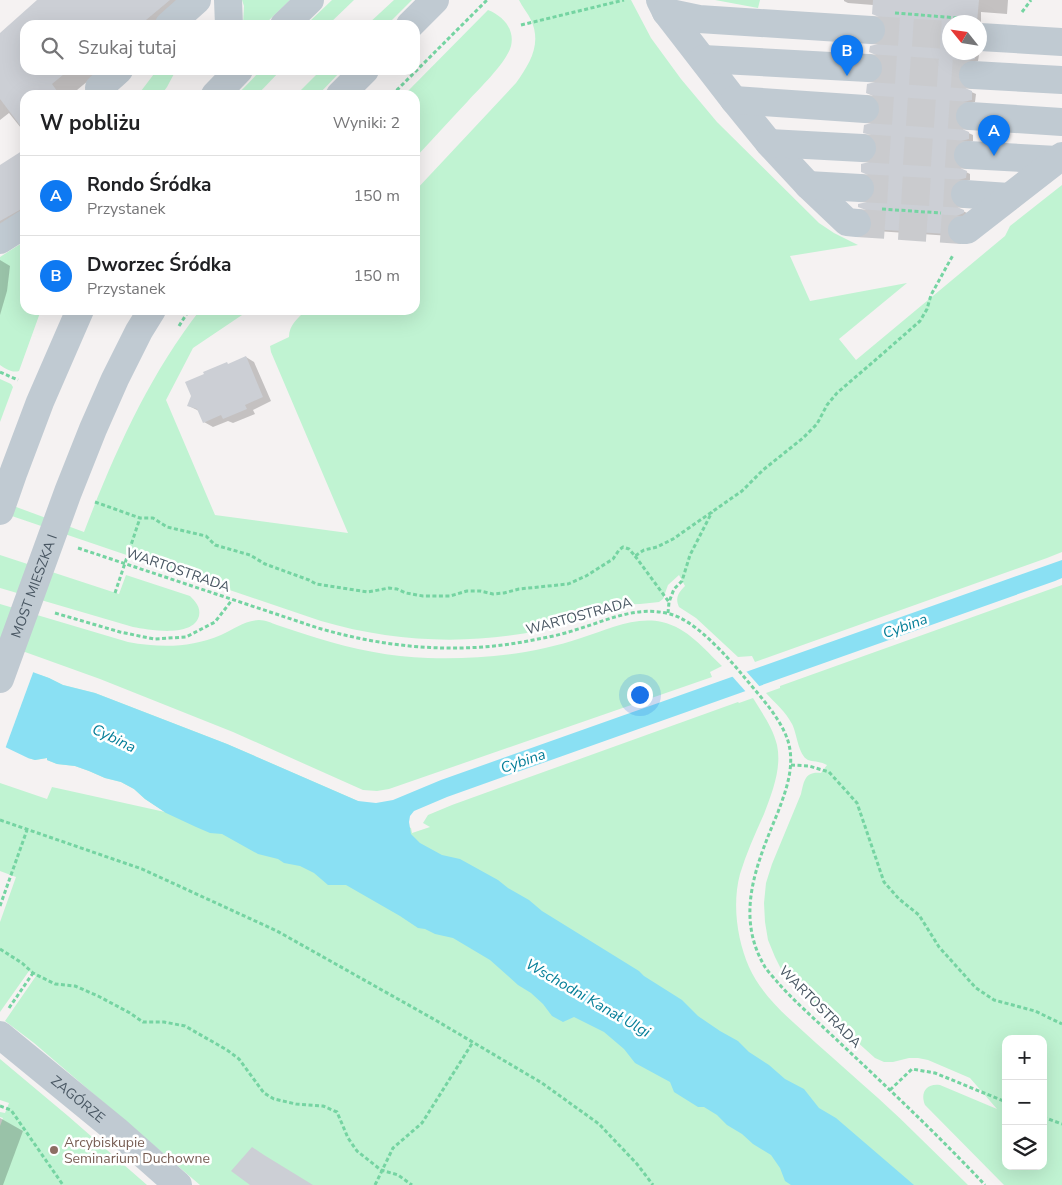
<!DOCTYPE html>
<html lang="pl">
<head>
<meta charset="utf-8">
<style>
  body { margin:0; font-family:"Nunito Sans",sans-serif; background:#f2f2f2; color:#202124 }
  .controls { position:absolute; right:15px; bottom:15px; display:grid; overflow:hidden; border-radius:10px; box-shadow:0 5px 20px #0002 }
  .controls button { width:45px; height:45px; display:grid; place-items:center; padding:0; border:0; border-bottom:1px solid #e0e0e0; background:#fff; color:#202124; font:25px sans-serif }
  .compass { position:absolute; left:942px; top:15px; width:45px; height:45px; border-radius:50%; background:#fff; box-shadow:0 5px 20px #0002; rotate:300deg }
  .you { position:absolute; left:639px; top:694px; width:18px; height:18px; margin:-12px; border:4px solid #fff; border-radius:50%; background:#1a73e8; box-shadow:0 0 0 8px #1a73e833 }
  .badge { display:grid; place-items:center; width:32px; height:32px; border-radius:50%; background:#0e79f2; color:#fff; font-size:16px; font-weight:700 }
  .pin { position:absolute; translate:-50% -41px; filter:drop-shadow(0 1px 2px #0008) }
  .pin::after { content:''; position:absolute; top:26px; width:18px; height:15px; background:inherit; clip-path:polygon(0 0,100% 0,50% 100%) }
  .list { margin:0; padding:0; list-style:none }
  h2 { display:flex; justify-content:space-between; align-items:center; height:65px; margin:0; padding:0 20px; font-size:21px }
  h2 small { font-size:16px; font-weight:400; color:#757577 }
  .list li { display:grid; grid-template-columns:32px 1fr auto; gap:15px; align-items:center; box-sizing:border-box; height:80px; padding:0 20px; border-top:1px solid #e0e0e0 }
  .list b { display:block; font-size:19px; white-space:nowrap }
  .list p { margin:0; font-size:16px; white-space:nowrap; color:#757577 }
  .list em { font-size:16px; font-style:normal; color:#757577 }
  .icon { flex:none; width:28px; height:28px; fill:none; stroke:currentColor; stroke-width:2; stroke-linecap:round; stroke-linejoin:round }
  .map { position:relative; flex:none; width:1062px; height:1185px; overflow:hidden }
  .search { position:absolute; background:#fff; box-shadow:0 5px 20px #0002; left:20px; top:20px; width:400px; height:55px; display:flex; align-items:center; gap:12px; box-sizing:border-box; padding:0 18px; border-radius:15px; color:#757577; font-size:19px }
  .panel { position:absolute; background:#fff; box-shadow:0 5px 20px #0002; left:20px; top:90px; width:400px; height:225px; border-radius:15px }
  .map>svg:first-child { display:block }
</style>
</head>
<body>
<div class="map">
<svg width="1062" height="1185" viewBox="0 0 1062 1185">
  <rect width="100%" height="100%" fill="#f5f2f2"/>
  <g fill="#c0f3d2" fill-rule="evenodd">
    <path d="M242,0H290L264,25H243L244,6Z"/>
    <path d="M332,0H354L328,25H306Z"/>
    <path d="M394,0H412L387,25H367Z"/>
    <path d="M519,0H631L651,38L681,79L717,122L819,223L834,233L858,245L790,256L810,301L907,283L839,339L856,360L1005,236L1010,226L1062,185V552L1047,558L755,662L752,656L738,657L696,618L679,607C675,598 678,593 685,586L679,575L668,585L663,599L659,602C653,603 647,603 640,604C631,604 623,606 614,608C600,612 586,619 571,623C488,646 403,645 321,621L0,512V501L84,532C114,454 148,377 200,310H241L245,313L193,348L166,400L215,515L348,533L271,352L270,346L289,337C289,325 298,318 306,310H415V191L516,83C530,63 542,44 531,20C528,13 522,7 519,0Z"/>
    <path d="M715,0H760L758,8Z"/>
    <path d="M488,10C503,16 515,29 511,46C507,62 480,88 468,101C450,120 433,139 415,158V95H404Z"/>
    <path d="M157,70H176L167,87L161,95H138Z"/>
    <path d="M261,70H281L257,95H237Z"/>
    <path d="M321,70H342L318,95H296Z"/>
    <path d="M25,241V310H41L19,371C12,373 6,369 0,365V257Z"/>
    <path d="M0,379L11,384L13,387L0,422Z"/>
    <path d="M0,555L119,594L126,575L190,596C195,601 201,607 199,616C193,638 149,630 133,627L0,588Z"/>
    <path d="M1062,585V1185H1004L925,1105C920,1093 926,1083 940,1085L997,1109L970,1078L928,1060L918,1058H909L893,1062H884L875,1058L795,986L783,973L775,957L768,940L765,922L764,903L766,883L772,864L801,794C804,781 805,771 821,773L827,765C820,761 813,762 808,760C798,755 797,733 792,724C786,712 775,703 766,693L780,688V686ZM1006,1039H1043V1166H1006Z"/>
    <path d="M0,604L128,642C161,648 190,648 221,635C235,629 243,621 259,620C265,620 272,623 277,625C290,629 303,634 317,638C353,649 391,657 428,658C467,659 507,657 545,648C557,645 570,642 581,638C607,630 634,616 662,622C688,628 704,649 722,666L710,672L712,677L389,789L377,791L363,790L233,732L100,679L0,643Z"/>
    <path d="M40,675L49,678L63,685L95,693L227,744L358,801L411,828L412,833L430,827L423,823L428,815L452,805L738,702L739,703L753,698C762,713 773,728 777,745C782,768 772,793 764,814C755,834 746,854 740,874C732,904 737,939 749,967C763,998 791,1020 816,1043C837,1061 857,1080 878,1098C909,1126 938,1156 968,1185H200L34,1043L5,1021L36,976L29,971L0,1012V922L16,877L0,871V783L47,799L52,787L165,812L145,799L134,789L121,782L105,778L89,771L75,766L57,764L47,760V758L35,760L28,758Z"/>
    <path d="M0,1059L68,1116L147,1185H0V1126L3,1118L0,1117V1112L5,1113L9,1103L0,1100Z"/>
  </g>
  <path fill="#8ae0f3" d="M1062,560V578L1055,581L447,797L414,811L410,816L409,822L411,834L420,843L442,855L460,859L498,880L508,888L529,900L542,911L639,971L644,976L682,1000L698,1016L720,1031L738,1041L749,1052L769,1065L785,1079L804,1089L819,1108L836,1118L914,1185H791L785,1181L780,1168L771,1155L753,1144L742,1134L727,1125L717,1115L704,1107H698L674,1092L670,1082L635,1063L624,1049L604,1032L574,1017L563,1022L552,1016L543,1004L531,993L518,985L490,960L453,938L435,934L425,929L418,928L400,916L346,885H328L314,873L300,866L284,863L278,859L258,854L222,834L210,833L196,827L166,813L145,799L134,789L121,782L105,778L89,771L75,766L57,764L47,760V758L35,760L28,758L3,746L0,660L49,678L63,685L95,693L227,744L358,801L376,803L393,800L441,780Z"/>
  <g fill="#f5f2f2">
    <path d="M0,657L34,670L5,749L0,747Z"/>
    <path d="M745,670L761,688L747,693L731,675Z"/>
  </g>
  <g fill="#0003">
    <path d="M39,0H204L173,25H25V70H101L71,95H25V133L9,113L0,120V34Z"/>
    <path d="M844,0H1008L1007,14L981,12V24H980V22H950V52H975L979,55L978,61L970,63L961,77L963,86L967,90L976,94L975,102L968,103L958,118L960,126L964,131L973,135V141L966,143L956,157L958,166L962,170L970,174V180L963,181L953,196L955,205L959,209L967,213L951,236L876,231L872,229L874,224L867,203L874,198L877,189L870,163L876,158L879,149L872,124L879,119L882,110L880,101L876,97L867,93L882,77L885,69L878,45L885,39L888,31L886,23L873,5L848,3L844,1Z"/>
    <path d="M25,151V218L0,230V167Z"/>
    <path d="M0,260L10,266L7,291L0,315Z"/>
    <path d="M246,357L254,362L271,401L253,410L255,414L233,423L228,421L213,427L204,422L199,411L189,406L229,365Z"/>
    <path d="M0,1118L23,1131L3,1185H0Z"/>
  </g>
  <g fill="#cccfd5">
    <path d="M37,0H170L140,25H25V70H69L52,84L60,95H25V132L0,99V33Z"/>
    <path d="M873,0H979L977,22H950V52H975V59L966,61L960,67L957,74L959,82L965,88L972,91V100L963,102L957,107L954,114L956,123L962,129L969,132V139L961,141L955,147L952,154L954,162L960,168L967,171L966,178L958,180L952,185L950,192L951,201L957,207L964,210V213L954,217L949,222L946,230L947,234L871,229L873,224L871,216L866,210L858,207V204L867,202L873,197L876,189L874,181L868,175L861,172V164L869,162L875,157L878,149L876,141L871,135L863,133L864,125L871,123L878,118L881,110L879,102L874,96L866,93L867,84L875,82L881,76L884,69L882,61L876,55L869,52L870,46L878,44L884,38L886,31L885,23L879,17L872,14Z"/>
    <path d="M25,149V207L0,221V165Z"/>
    <path d="M246,356L263,397L245,405L247,409L223,419L221,415L203,423L197,409L187,406L191,396L185,382L204,374L203,372L227,362L228,364Z"/>
    <path d="M252,1147L264,1155L313,1185H250L231,1171Z"/>
  </g>
  <g fill="none" stroke-linecap="round" stroke-linejoin="round">
    <g stroke="#cacbce" stroke-width="28" stroke-dasharray="28 14" stroke-linecap="butt">
      <path d="M871,30L950,35"/>
      <path d="M868,68L973,75"/>
      <path d="M865,109L970,116"/>
      <path d="M862,148L968,155"/>
      <path d="M860,188L965,194"/>
      <path d="M857,223L962,230"/>
    </g>
    <g stroke="#75d4a2" stroke-width="3" stroke-dasharray="4 2.5" stroke-linecap="butt">
      <path d="M1022,12L1031,0"/>
      <path d="M895,13L958,18"/>
      <path d="M521,25L624,0"/>
      <path d="M392,95L487,0"/>
      <path d="M882,209L941,213"/>
      <path d="M247,310L248,311"/>
      <path d="M179,326L189,310"/>
      <path d="M0,372L18,380"/>
      <path d="M95,502L140,518H153L167,527L206,536L215,545L250,555L265,564L309,580L316,584L368,592L389,588L397,589L406,593L423,596H450L467,591H480L493,594L504,593L519,589L568,584L586,576L613,559L619,550L623,547L629,549L635,556L644,550L657,547L673,539L742,491L763,470L803,438L817,424L827,405L837,393L880,356L920,321L927,309L931,295L953,255"/>
      <path d="M78,548L318,628C390,649 464,655 538,639C550,637 563,634 575,630C606,621 636,605 670,614C694,620 724,653 740,672C756,692 778,714 787,738C796,763 787,788 778,812C757,863 734,915 765,967C769,973 775,979 779,984C797,1004 818,1022 838,1041C888,1088 938,1135 985,1185"/>
      <path d="M635,556L669,602"/>
      <path d="M115,593L140,518"/>
      <path d="M55,613L120,632L154,639L186,637L215,622L232,600"/>
      <path d="M668,613L669,602L674,589L682,581L690,555L712,512"/>
      <path d="M791,765L809,766L829,772L857,803L884,882L899,899L919,915L939,947L976,988L994,1000L1035,1011L1062,1024"/>
      <path d="M0,820L142,869L277,931L437,1021L542,1083L599,1124L637,1164L653,1185"/>
      <path d="M0,906L27,830"/>
      <path d="M0,949L22,963L33,973L55,984L75,986L98,996L130,1013L143,1022H164L185,1026L227,1050L239,1059L264,1093L274,1099L296,1104L323,1106L337,1112L348,1138L357,1151L381,1170L398,1175L412,1185"/>
      <path d="M9,1008L33,973"/>
      <path d="M890,1090L912,1069L935,1073L1006,1102"/>
      <path d="M0,1106L11,1110L63,1185"/>
      <path d="M1043,1117L1062,1124"/>
      <path d="M375,1185L393,1148L422,1123L473,1042"/>
    </g>
    <g stroke="#c0cad2" stroke-width="28">
      <path d="M228,0L229,25"/>
      <path d="M660,0L666,12L734,100L769,143L808,185L847,222L857,223"/>
      <path d="M666,12L699,19L871,30"/>
      <path d="M169,25L197,0"/>
      <path d="M284,25L310,0"/>
      <path d="M410,25L435,0"/>
      <path d="M980,37L1062,42"/>
      <path d="M703,59L868,68"/>
      <path d="M973,75L1062,80"/>
      <path d="M99,88L119,70"/>
      <path d="M215,95L239,70"/>
      <path d="M340,95L365,70"/>
      <path d="M734,100L865,109"/>
      <path d="M970,116L1062,122"/>
      <path d="M769,143L862,148"/>
      <path d="M968,155L1057,160"/>
      <path d="M808,185L860,188"/>
      <path d="M965,194L1009,197"/>
      <path d="M962,230H967L1062,156"/>
      <path d="M0,240L25,224"/>
      <path d="M0,511L14,471L40,402L80,310"/>
      <path id="s1" d="M0,679L68,492L93,429L115,379L139,331L152,310"/>
      <path id="s2" d="M0,1035L116,1130L178,1185"/>
    </g>
  </g>
  <circle fill="#8d6e63" stroke="#fff" stroke-width="2" cx="54" cy="1150" r="5"/>
  <g text-anchor="middle" dominant-baseline="central" stroke-width="5" stroke-linejoin="round" paint-order="stroke">
    <g font-size="14" fill="#485662" stroke="#fff">
      <text transform="translate(178 570) rotate(19)">WARTOSTRADA</text>
      <text stroke="none"><textPath href="#s1" startOffset="99">MOST MIESZKA I</textPath></text>
      <text transform="translate(579 616) rotate(-15)">WARTOSTRADA</text>
      <text transform="translate(820 1007) rotate(45)">WARTOSTRADA</text>
      <text stroke="none"><textPath href="#s2" startOffset="101">ZAGÓRZE</textPath></text>
    </g>
    <g font-size="14" fill="#785e54" stroke="#fff" text-anchor="start">
      <text x="64" y="1142">Arcybiskupie<tspan x="64" dy="16">Seminarium Duchowne</tspan></text>
    </g>
    <g font-size="15" font-style="italic" fill="#057e98" stroke="#fff">
      <text transform="translate(905 626) rotate(-20)">Cybina</text>
      <text transform="translate(114 738) rotate(26)">Cybina</text>
      <text transform="translate(523 761) rotate(-19)">Cybina</text>
      <text transform="translate(588 998) rotate(30)">Wschodni Kanał Ulgi</text>
    </g>
  </g>
</svg>
<div class="controls">
<button>+</button>
<button>−</button>
<button><svg class="icon" aria-label="layers" viewBox="0 0 24 24"><path d="M12 4l9 5-9 5-9-5zM3 14l9 5 9-5"/></svg></button>
</div>
<svg class="compass" viewBox="-18 -18 36 36"><path d="M0-13l5 13h-10z" fill="#e53935"/><path d="M0 13l5-13h-10z" fill="#757577"/></svg>
<div class="you"></div>
<div class="pin badge" style="left:994px;top:156px">A</div>
<div class="pin badge" style="left:847px;top:76px">B</div>
<div class="search"><svg class="icon" aria-label="search" viewBox="0 0 24 24"><circle cx="10" cy="10" r="6"/><path d="M15 15l6 6"/></svg>Szukaj tutaj</div>
<section class="panel">
<h2>W pobliżu<small>Wyniki: 2</small></h2>
<ul class="list">
<li><span class="badge">A</span><div><b>Rondo Śródka</b><p>Przystanek</p></div><em>150 m</em></li>
<li><span class="badge">B</span><div><b>Dworzec Śródka</b><p>Przystanek</p></div><em>150 m</em></li>
</ul>
</section>
</div>
</body>
</html>
